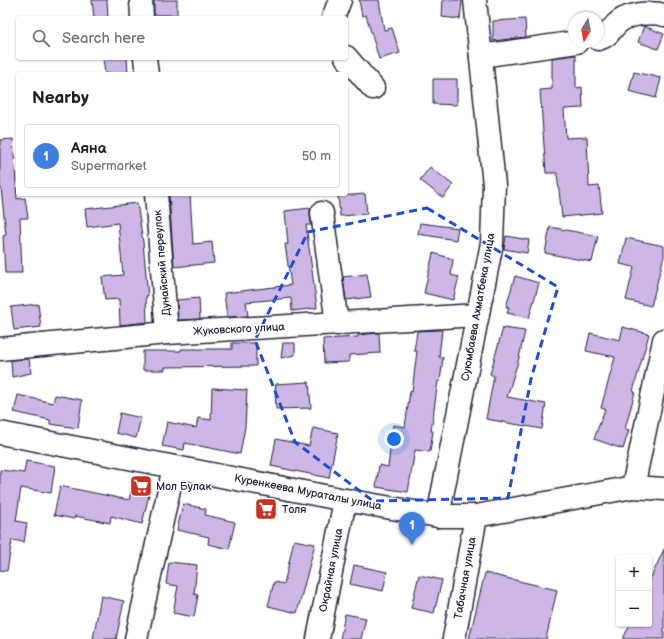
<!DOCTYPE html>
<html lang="en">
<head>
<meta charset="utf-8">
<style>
  body { margin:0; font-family:"Balsamiq Sans",sans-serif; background:#f2f2f2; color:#202124 }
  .controls { position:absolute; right:12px; bottom:12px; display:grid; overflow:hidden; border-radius:4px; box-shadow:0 1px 3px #0004 }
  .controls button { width:36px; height:36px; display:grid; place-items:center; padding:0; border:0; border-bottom:1px solid #e0e0e0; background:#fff; color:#202124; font:20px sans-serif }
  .compass { position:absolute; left:568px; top:12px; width:36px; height:36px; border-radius:50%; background:#fff; box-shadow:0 1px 3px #0004; rotate:190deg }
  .you { position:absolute; left:394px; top:439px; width:14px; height:14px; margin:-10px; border:3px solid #fff; border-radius:50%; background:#1a73e8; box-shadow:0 0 0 6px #1a73e833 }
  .badge { display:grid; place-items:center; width:26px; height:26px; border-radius:50%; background:#b45309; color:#fff; font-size:13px; font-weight:700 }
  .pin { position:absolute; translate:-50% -33px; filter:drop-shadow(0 1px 2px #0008) }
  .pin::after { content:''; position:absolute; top:21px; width:14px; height:12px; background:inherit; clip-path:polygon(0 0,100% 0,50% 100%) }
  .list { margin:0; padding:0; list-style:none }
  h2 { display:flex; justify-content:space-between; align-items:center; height:52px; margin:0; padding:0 16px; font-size:17px }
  h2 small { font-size:13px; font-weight:400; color:#757577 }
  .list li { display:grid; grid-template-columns:26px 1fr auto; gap:12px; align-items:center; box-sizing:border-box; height:64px; margin:0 8px 8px; padding:0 8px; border:1px solid #e0e0e0; border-radius:4px }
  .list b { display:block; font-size:15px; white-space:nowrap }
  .list p { margin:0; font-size:13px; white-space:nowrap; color:#757577 }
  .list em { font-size:13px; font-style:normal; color:#757577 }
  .icon { flex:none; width:22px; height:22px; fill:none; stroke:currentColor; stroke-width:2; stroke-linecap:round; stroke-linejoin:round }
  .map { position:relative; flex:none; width:664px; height:639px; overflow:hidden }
  .search { position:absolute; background:#fff; box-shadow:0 1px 3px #0004; left:16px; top:16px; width:332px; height:44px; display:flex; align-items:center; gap:10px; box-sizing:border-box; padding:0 14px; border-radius:4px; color:#757577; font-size:15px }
  .panel { position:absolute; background:#fff; box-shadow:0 1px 3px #0004; left:16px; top:72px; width:332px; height:124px; border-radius:4px }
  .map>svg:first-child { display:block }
</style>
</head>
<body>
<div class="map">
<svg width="664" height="639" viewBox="0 0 664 639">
  <rect width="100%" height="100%" fill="#fff"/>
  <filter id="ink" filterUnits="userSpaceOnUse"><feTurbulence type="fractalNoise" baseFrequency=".025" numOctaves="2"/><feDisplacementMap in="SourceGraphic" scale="8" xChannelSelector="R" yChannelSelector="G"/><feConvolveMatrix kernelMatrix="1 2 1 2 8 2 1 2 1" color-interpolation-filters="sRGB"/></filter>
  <g filter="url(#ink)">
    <g fill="#ceb7e7" stroke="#22223b">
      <path d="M92,0H107L108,18H94Z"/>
      <rect x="154" y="0" width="23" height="15"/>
      <path d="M359,0H379L384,30L392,28L400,53L379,59L366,15L362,16Z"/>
      <path d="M443,0H462L460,19L442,17Z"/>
      <path d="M525,19L526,37L493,41V21Z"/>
      <path d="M644,26L664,34L658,49L638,42Z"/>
      <path d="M576,55V88L582,87L583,108L564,109L566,138L587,137L589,187L599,186L602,213L562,217L557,173H546L540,90L552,89V58Z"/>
      <path d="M103,58H127L128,74H105Z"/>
      <path d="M634,72L661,78L656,98L629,91Z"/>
      <path d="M433,79H457V105L433,104Z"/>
      <path d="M13,139L17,199L25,198L28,218H20L22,273H5L3,236L6,235L1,188H0V140Z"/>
      <path d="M430,167L453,185L443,198L420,180Z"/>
      <path d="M169,194H190L193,244L212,242L214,263L174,267Z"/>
      <path d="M365,194L367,214L340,216L338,196Z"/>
      <path d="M137,203L143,242L148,296H146L147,322L120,325L119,299L105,300L102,277L123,275L118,223L87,227L85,209Z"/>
      <path d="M310,208V215L311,225H306L317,308L292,311L291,298L246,302L248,316L227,317L224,293L291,285L285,244H288L285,211Z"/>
      <path d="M420,223L458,228L456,240L418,234Z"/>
      <path d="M550,227L598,236L592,262L545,253Z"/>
      <path d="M506,236L529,240L527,253L504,249Z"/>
      <path d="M626,238L664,246V256L651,306L626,300L634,267L620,264Z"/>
      <path d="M433,253L453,259L451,275L459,277L453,300L424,293Z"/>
      <path d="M367,274L371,297L346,300L343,277Z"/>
      <path d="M515,276L539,283L529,318L507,313L509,307H506Z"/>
      <path d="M199,298L200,319L178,320L177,300Z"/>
      <path d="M38,304L41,327L14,330L11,307Z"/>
      <path d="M623,327L649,334L633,391L635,392L625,429L629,430L623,449L594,439L605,409L601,408L615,357L586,351L590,333L620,340Z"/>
      <path d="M503,328L525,331L519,358L507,397L546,404L542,429L486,419L494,376L490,374Z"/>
      <path d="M442,330L439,357H443L440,382L438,381L431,431H433L430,452L415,450L408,492L376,487L379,465L388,467L393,425L405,427L410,391L412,392L417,351H414L417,331Z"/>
      <path d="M379,333L380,353L349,355V362L324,363L323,339L358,337V335Z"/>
      <path d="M232,343H256V366L165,367V370H143V351H181V349H232Z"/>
      <path d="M283,343H295V355L281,358Z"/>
      <path d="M29,359L31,373L12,377L11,360Z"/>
      <path d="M309,382L311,408L276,409L275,390L276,384Z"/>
      <path d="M212,388L247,390L245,427L240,454L185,443L184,450L162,446L167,422L196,428L198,418L211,420Z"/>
      <path d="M18,395L53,403L55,395L82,400L78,428L50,424V420L14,412Z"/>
      <path d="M120,413L141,418L136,438L116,433Z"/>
      <path d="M313,428L338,433L329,478L271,466L276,439L309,446Z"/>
      <path d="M26,461L55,466L51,493L21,488L16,521L27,523L24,542L12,540L7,571L0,570V470L24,473Z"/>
      <path d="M60,486L129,500L131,491L149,495L142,524L111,516L110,523L75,516L74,519L54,515Z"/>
      <path d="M183,504L206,509L205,515L235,522L229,549L208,544L209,537L177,530Z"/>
      <path d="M294,540L315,544L297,613L268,606L274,582L284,584Z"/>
      <path d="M664,549V639H623L630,624H649V582Z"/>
      <path d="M169,562L197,565L194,594L198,595L194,617L173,613L178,586L166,584Z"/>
      <path d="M354,565L387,572L383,591L350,584Z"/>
      <path d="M485,573L557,590L546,639H469Z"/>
      <path d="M419,575L442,580L434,613L411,608Z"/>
      <path d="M101,596L124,601L116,639H93Z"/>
      <path d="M345,614L366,618L361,639H340Z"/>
    </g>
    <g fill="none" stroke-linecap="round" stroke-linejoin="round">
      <g stroke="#22223b" stroke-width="25">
        <g id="minor">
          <path d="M141,0L142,18"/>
          <path d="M333,18L340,0"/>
          <path d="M598,39C611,36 610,28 620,21C630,14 652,11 664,15"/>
          <path d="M481,56L577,42"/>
          <path d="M346,57L373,88"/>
          <path d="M145,58L147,74"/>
          <path d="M156,194L167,333"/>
          <path d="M322,213L337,324"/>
          <path d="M0,349L167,333L478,315"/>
          <path d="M0,433L345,500L438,516H476L633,487L664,489"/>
          <path d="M633,487L664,340"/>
          <path d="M438,516L492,243L494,185L475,0"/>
          <path d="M136,639L174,467"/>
          <path d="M318,639L345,500"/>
          <path d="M454,639L476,516"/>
        </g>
      </g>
      <use href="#minor" stroke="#fff" stroke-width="22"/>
    </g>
  </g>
  <path fill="none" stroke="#1d4ed8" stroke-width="3" stroke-dasharray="8 5" stroke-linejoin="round" d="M427,208L558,287L531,379L508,498L373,501L295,442L255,340L308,232Z"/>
  <defs>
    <g id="supermarket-square" transform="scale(1.15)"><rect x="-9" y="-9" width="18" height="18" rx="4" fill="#c8321e" stroke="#fff"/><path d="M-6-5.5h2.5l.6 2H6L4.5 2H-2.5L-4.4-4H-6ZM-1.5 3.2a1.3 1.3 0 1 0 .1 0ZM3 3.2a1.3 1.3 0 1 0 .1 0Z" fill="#fff"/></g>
  </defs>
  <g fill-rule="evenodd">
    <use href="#supermarket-square" x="141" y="486"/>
    <use href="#supermarket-square" x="266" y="509"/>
  </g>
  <g text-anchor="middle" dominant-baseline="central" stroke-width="3" stroke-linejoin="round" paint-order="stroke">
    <g font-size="11" fill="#22223b" stroke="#fff">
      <text transform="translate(162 263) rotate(-95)">Дунайский переулок</text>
      <text transform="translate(478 307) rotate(-80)">Суюмбаева Ахматбека улица</text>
      <text transform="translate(239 329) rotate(-3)">Жуковского улица</text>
      <text transform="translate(308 492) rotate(11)">Куренкеева Мураталы улица</text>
      <text transform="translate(331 570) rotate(-79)">Окрайная улица</text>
      <text transform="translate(465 578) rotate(-80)">Табачная улица</text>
    </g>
    <g font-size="11" fill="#22223b" stroke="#fff" text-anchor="start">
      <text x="156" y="486">Мол Булак</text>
      <text x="282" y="509">Толя</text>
    </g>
  </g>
</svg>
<div class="controls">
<button>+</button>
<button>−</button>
</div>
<svg class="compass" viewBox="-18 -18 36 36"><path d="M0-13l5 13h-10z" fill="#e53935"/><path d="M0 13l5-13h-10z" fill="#757577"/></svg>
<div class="you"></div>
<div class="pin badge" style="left:412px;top:545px;background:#3f7fe0">1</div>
<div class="search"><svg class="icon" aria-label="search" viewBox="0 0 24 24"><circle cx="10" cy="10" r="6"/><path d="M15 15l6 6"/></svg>Search here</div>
<section class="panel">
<h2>Nearby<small></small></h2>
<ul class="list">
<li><span class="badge" style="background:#3f7fe0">1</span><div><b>Аяна</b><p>Supermarket</p></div><em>50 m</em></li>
</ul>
</section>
</div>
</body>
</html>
